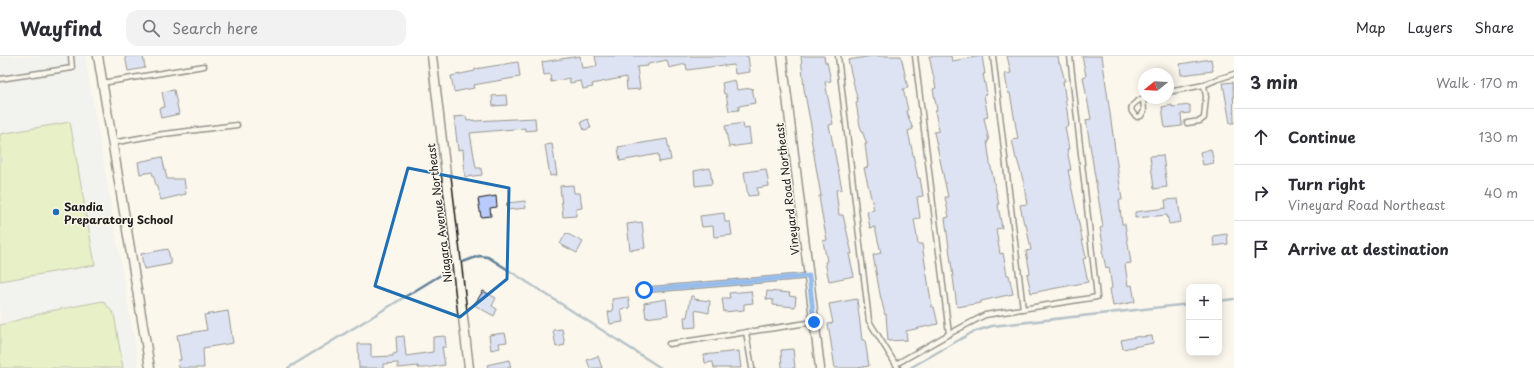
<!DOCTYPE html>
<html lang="en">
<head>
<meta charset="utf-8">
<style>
  body { margin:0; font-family:"Playpen Sans",sans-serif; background:#f2f2f3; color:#2b2b33 }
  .controls { position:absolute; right:12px; bottom:12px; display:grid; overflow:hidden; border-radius:8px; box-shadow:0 2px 10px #0003 }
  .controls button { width:36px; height:36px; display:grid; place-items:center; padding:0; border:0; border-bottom:1px solid #e1e1e2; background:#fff; color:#2b2b33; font:20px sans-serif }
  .compass { position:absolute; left:1138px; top:12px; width:36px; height:36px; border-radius:50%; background:#fff; box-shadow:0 2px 10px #0003; rotate:252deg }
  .stop { position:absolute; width:12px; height:12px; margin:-9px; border:3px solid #1a73e8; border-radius:50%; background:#fff }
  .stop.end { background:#1a73e8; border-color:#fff; box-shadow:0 1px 4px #0008 }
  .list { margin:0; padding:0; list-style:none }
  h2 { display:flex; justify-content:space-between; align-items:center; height:52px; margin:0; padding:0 16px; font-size:17px }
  h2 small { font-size:13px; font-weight:400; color:#7c7c81 }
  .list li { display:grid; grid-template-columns:26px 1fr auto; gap:12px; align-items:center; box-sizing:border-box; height:56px; padding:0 16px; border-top:1px solid #e1e1e2 }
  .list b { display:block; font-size:15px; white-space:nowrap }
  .list p { margin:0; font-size:13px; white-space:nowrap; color:#7c7c81 }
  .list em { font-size:13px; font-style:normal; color:#7c7c81 }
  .icon { flex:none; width:22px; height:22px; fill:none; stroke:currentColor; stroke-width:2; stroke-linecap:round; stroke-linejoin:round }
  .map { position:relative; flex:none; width:1234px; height:312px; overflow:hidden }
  header { display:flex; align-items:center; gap:24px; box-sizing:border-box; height:56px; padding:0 20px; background:#fff; border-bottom:1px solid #e1e1e2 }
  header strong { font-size:19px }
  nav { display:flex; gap:22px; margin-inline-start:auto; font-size:14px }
  .search { width:280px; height:36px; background:#f2f2f3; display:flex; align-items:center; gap:10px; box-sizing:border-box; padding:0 14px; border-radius:12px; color:#7c7c81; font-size:15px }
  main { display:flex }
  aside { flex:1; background:#fff }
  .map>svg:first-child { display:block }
</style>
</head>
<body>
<header>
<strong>Wayfind</strong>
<div class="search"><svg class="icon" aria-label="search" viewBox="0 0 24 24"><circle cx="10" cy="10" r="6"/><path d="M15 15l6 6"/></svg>Search here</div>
<nav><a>Map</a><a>Layers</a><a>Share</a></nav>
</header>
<main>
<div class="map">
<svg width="1234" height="312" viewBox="0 0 1234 312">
  <rect width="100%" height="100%" fill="#fbf7ec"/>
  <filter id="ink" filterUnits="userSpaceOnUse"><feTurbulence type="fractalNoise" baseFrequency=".025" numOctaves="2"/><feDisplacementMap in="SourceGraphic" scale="8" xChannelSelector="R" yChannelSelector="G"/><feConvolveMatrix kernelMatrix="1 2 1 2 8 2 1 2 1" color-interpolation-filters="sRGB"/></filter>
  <g filter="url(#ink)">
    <path fill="#e7eaf0" d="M0,0H85L139,312H0Z"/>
    <g fill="#d0e69b" stroke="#76815c">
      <path d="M70,66L95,209L0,225V78Z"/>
      <path d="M103,245L114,258L123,312H0V269L50,255Z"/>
    </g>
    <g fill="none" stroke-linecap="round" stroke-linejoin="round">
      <g stroke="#64829b" stroke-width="2.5">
        <path d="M463,206L479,200L488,201L661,312"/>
        <path d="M1219,245L1234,243"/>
        <path d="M288,312L449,214"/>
        <path d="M910,312L973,276L992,270L1189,248"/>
      </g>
    </g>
    <g fill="#b8cbfa" stroke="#1c1c1c">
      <path d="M125,0H143L145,12L128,15Z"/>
      <path d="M580,0L582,12L597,10L595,0H748L750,16L735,18L734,9L724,10V9L687,14L686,8L669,12L667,4L648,8V10L637,11L640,33L627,34L626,21L592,28L593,31L583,33L581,25L570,27L569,22L551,26L550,18L544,19L542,6Z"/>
      <path d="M801,0H824L825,6H827L831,25L825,26L833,68L829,69L842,133L836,134L839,159H843L852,198H849L854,220L829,225L825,206L827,205L823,185L827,184L822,159L819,140H821L810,76L812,75L804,33Z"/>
      <path d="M872,0H901L908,32L903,33L908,54L906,55L913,73L908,75L918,122H920L923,140L917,141L920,162L914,163L918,188H922L932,251H934L938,268L906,275L907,284L888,285L886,258L885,259L880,238L873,199L881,197L875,171L870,172L867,155L874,154L864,112L868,111L865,88H867L860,70L856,47L858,46L848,4Z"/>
      <path d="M929,0H951L952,5L982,0L985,18H983L987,38L984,39L988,61L984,62L989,85H987L990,107L999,149H998L1002,172L996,173L1000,198L1003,197L1007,219H1009L1013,238L981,245V247L957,251L945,162L949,161L945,141H948L934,76L939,75L935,55L937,54L933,33L936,32Z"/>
      <path d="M1007,0H1058L1059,7H1060L1065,25H1063L1069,70L1065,71L1069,93H1067L1071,114H1068L1086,202L1083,203L1088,226L1031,237L1027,218L1030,217L1026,195L1031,194L1026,168H1024L1020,149L1027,148L1023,124L1017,103H1016L1012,84L1018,83L1010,37H1008L1005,18L1011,17Z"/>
      <path d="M1082,0H1102L1122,144H1119L1122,168H1125L1131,207L1125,208L1128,230L1132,229L1135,246L1113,250L1110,233L1112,232L1109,211L1106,212L1102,194L1104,193L1100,172L1103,171L1086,64L1091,63L1083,21L1086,20Z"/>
      <path d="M1211,3L1213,15L1181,19L1180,8Z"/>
      <path d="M518,6L520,21L473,29L474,32L454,36L451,20L475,15V13Z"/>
      <path d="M735,24L737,34L752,32L755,47L739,50V54L729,55L726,38H724L722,27Z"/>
      <path d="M1233,26L1234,67H1230L1223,27Z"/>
      <path d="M174,34L179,58L161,62L159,52L165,51L162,36Z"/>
      <path d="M506,39L507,49L493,50L492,40Z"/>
      <path d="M1172,49V51L1190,49V57L1181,58L1182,70L1165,72L1162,51Z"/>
      <path d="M466,60L467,65L474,64V65L535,62L536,74L525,75V72L470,77L476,112H481L482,119L465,121L463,93L458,94L454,61Z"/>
      <path d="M588,63L591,72L584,74L581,66Z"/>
      <path d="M743,67L744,73L749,72L751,88L729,91L725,70Z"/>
      <path d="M667,83L671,104L659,106L658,98L620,105L618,91Z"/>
      <path d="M552,88L557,119L550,120L545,89Z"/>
      <path d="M1211,93L1214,107L1203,109L1200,96Z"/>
      <path d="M1163,99L1167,131L1154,133L1150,100Z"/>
      <path d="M162,101L167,123H184L186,138L161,144L152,116L140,118L138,106Z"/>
      <path d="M710,112L712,128L695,130L694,115Z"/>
      <path d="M766,113L769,130L757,132L758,139L748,140L744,116Z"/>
      <path d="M573,129L574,137H580L582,152L576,153V160L563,161L560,130Z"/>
      <path d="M496,140L497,151L490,152L491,160L481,161L478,143Z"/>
      <path d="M1178,143L1181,166L1169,168L1167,159L1135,162V156L1166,152L1165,144Z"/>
      <path d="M525,145L526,152L508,154L507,147Z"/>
      <path d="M724,157L725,166H730L732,179L714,181L713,170L702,171L700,160Z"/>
      <path d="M642,166L645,192L630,194L627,168Z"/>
      <path d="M566,177L583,186L577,197L560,188Z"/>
      <path d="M1227,178L1228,188L1214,190L1213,180Z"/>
      <path d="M168,193L171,208L144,213L141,198Z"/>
      <path d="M483,235L496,242L492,250L497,253L494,260L474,249Z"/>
      <path d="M751,235L753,247L744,248V254L724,256L722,242H730L729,237Z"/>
      <path d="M767,235L790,237L789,240L796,241L795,251L773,249V244L766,243Z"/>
      <path d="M691,240H694V243L710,245L709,257L695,254L696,271L685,272L684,261H687Z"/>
      <path d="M628,241L630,252L621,253L623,266L610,268L608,256L613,255L612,243Z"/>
      <path d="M666,243L668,259L646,262L644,247Z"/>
      <path d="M857,243L862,284H865L869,310L857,312H835L828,268L833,267L829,248Z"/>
      <path d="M228,255L233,287L203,292L204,312H179L178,304H181L177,279L207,274L204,259Z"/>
      <path d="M562,273L565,289L556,291L553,274Z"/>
      <path d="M505,277L507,286L499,287L500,292L491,294L489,279Z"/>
      <path d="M404,280L406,300L433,296V281L445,280L446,291H442L445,309L425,312H418V310L398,312V307L383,308V312H359L358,288H371V301L393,300V298L397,297L396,281Z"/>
      <path d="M1140,280V281L1152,280L1153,287L1123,293L1121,284Z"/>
      <path d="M793,293L795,312H782L781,294Z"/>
      <path d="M739,295L741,312H714L713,306L705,307L704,299Z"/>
      <path d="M598,300L602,312H590L587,304Z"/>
      <path d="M509,304L511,312H488L487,309Z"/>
    </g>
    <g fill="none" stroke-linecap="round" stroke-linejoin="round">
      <g stroke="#1c1c1c" stroke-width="7">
        <g id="lane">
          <path d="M838,0L869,265L898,312"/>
          <path d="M993,0L1023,253"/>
          <path d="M0,23L72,12L71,0"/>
          <path d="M102,27L204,10"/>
          <path d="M1168,36L1204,29L1218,23L1234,18"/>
          <path d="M1143,42L1144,55L1141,60L1137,61C1125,52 1134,47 1143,42H1144"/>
          <path d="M1187,67L1200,65L1204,62L1206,41L1204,29"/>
          <path d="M112,87L156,79L237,69"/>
          <path d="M644,234L809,220"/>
          <path d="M746,276L752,312"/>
          <path d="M949,278L985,259L1097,241L1070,0"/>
          <path d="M669,288L814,266"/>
          <path d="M896,308L949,278L915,0"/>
        </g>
      </g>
      <g stroke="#1c1c1c" stroke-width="11">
        <g id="street">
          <path d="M98,0L150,312"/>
          <path d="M432,0L469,312"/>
          <path d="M782,0L820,312"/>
        </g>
      </g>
      <use href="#lane" stroke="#fbf7ec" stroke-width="4"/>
      <use href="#street" stroke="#fbf7ec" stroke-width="8"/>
    </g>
  </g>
  <g fill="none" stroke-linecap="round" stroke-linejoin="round" filter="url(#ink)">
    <path stroke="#1a73e8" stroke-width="5" d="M644,234L809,220L814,266"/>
  </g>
  <path d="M0 0H1234V312H0ZM408,112L509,132L507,223L460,261L375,230Z" fill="#fbf7ec" fill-opacity=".55" fill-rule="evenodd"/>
  <path fill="none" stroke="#1f6fb2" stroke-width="3" stroke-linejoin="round" d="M408,112L509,132L507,223L460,261L375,230Z"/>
  <circle fill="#1f6fb2" stroke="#fbf7ec" stroke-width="1.5" cx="56" cy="156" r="4"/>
  <g text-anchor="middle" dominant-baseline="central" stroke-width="3" stroke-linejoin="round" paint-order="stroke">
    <g font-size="11" fill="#1c1c1c" stroke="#fbf7ec">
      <text transform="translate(787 133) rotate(-97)">Vineyard Road Northeast</text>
      <text transform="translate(439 157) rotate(-97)">Niagara Avenue Northeast</text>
    </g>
    <g font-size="11" font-weight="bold" fill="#1c1c1c" stroke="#fbf7ec" text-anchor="start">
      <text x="64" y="150">Sandia<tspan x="64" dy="13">Preparatory School</tspan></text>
    </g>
  </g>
</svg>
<div class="controls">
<button>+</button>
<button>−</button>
</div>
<svg class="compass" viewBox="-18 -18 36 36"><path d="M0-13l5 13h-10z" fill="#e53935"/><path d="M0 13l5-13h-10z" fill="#7c7c81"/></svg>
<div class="stop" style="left:644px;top:234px"></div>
<div class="stop end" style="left:814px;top:266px"></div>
</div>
<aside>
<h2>3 min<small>Walk · 170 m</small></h2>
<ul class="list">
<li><svg class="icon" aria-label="ahead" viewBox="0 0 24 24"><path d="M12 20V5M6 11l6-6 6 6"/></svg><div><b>Continue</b></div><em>130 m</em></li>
<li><svg class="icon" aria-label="right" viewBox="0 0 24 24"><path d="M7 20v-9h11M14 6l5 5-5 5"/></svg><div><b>Turn right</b><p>Vineyard Road Northeast</p></div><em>40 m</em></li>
<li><svg class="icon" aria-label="arrive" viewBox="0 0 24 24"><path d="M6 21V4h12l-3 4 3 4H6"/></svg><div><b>Arrive at destination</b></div></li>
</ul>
</aside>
</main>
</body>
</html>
